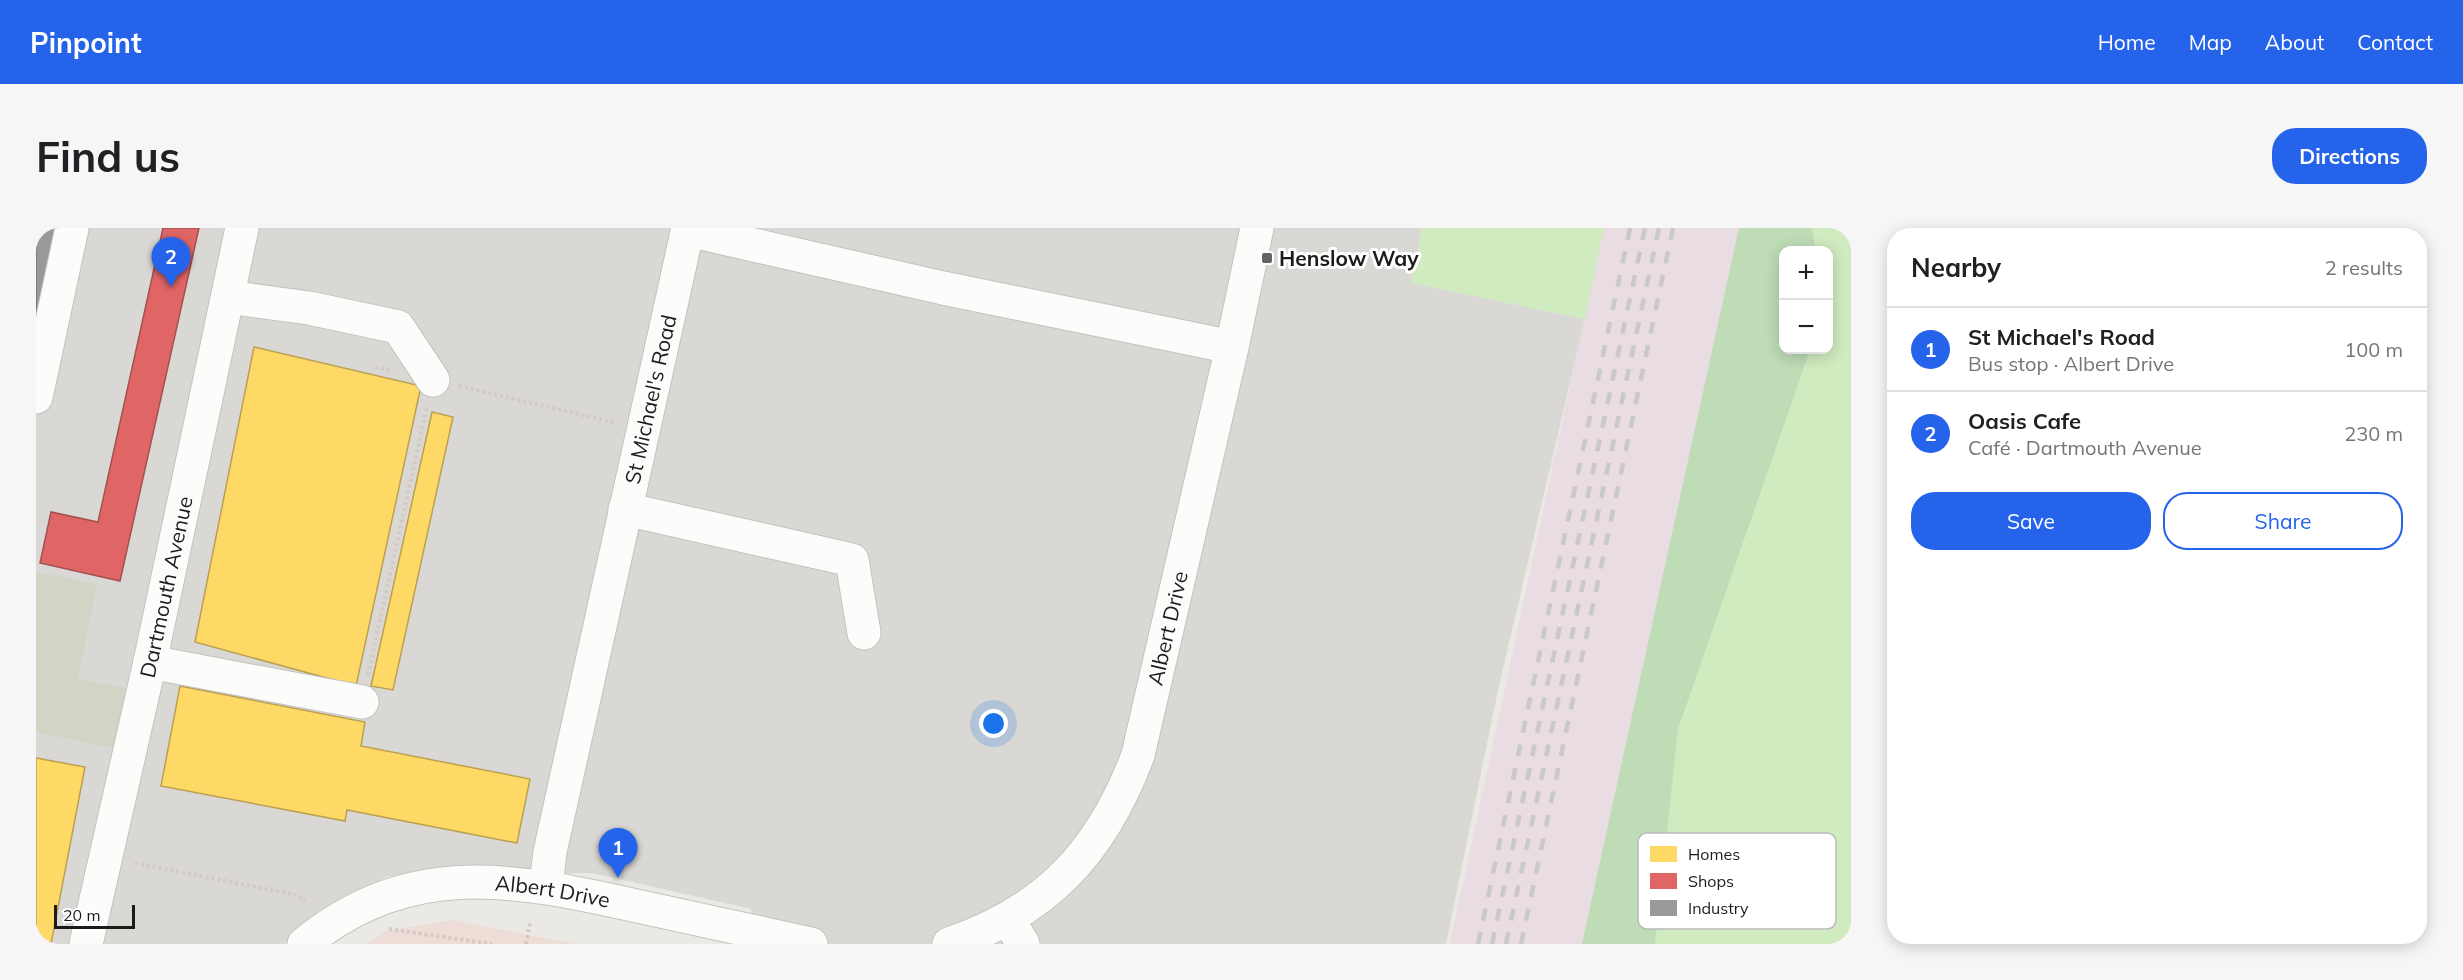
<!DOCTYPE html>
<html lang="en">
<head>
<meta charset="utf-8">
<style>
  body { margin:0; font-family:Mulish,sans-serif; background:#f6f6f6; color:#202124 }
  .controls { position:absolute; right:18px; top:18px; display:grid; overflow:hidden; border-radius:12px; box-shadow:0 3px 15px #0003 }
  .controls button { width:54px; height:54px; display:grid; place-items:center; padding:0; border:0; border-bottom:2px solid #e0e0e0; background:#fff; color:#202124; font:30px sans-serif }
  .scale { position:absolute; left:18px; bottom:15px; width:81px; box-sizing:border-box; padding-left:6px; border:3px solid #1b1b1b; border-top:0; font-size:16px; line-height:21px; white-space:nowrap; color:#1b1b1b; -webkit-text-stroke:4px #fff; paint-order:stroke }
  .you { position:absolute; left:958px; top:496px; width:21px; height:21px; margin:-15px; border:4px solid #fff; border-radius:50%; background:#1a73e8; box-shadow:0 0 0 9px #1a73e833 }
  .badge { display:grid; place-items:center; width:39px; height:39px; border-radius:50%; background:#2563eb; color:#fff; font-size:20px; font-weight:700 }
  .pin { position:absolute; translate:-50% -50px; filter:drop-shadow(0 2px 3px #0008) }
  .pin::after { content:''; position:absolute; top:32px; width:21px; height:18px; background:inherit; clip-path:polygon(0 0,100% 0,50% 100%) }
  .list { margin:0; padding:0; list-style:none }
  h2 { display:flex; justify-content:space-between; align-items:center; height:78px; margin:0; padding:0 24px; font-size:26px }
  h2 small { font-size:20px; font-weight:400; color:#757577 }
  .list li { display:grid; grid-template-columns:39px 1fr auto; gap:18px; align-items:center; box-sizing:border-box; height:84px; padding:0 24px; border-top:2px solid #e0e0e0 }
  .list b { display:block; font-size:22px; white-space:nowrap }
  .list p { margin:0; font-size:20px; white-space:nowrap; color:#757577 }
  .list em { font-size:20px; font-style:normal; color:#757577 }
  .actions { display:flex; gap:12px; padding:18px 24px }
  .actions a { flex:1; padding:14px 0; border:2px solid #2563eb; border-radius:24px; text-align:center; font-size:21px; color:#2563eb }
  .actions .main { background:#2563eb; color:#fff }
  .map { position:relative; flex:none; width:1815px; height:716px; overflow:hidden; border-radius:24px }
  header { display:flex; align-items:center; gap:36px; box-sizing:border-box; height:84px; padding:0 30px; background:#2563eb; color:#fff }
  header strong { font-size:28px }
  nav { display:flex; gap:33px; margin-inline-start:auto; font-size:21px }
  .intro { display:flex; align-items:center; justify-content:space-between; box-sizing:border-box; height:144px; padding:0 36px }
  h1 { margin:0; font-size:42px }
  .button { padding:15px 27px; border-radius:24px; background:#2563eb; color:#fff; font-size:21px; font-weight:700 }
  main { display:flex; gap:36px; padding:0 36px }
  aside { flex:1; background:#fff; border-radius:24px; box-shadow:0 3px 15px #0003 }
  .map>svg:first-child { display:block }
</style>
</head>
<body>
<header>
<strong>Pinpoint</strong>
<nav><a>Home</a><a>Map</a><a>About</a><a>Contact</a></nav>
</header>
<div class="intro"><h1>Find us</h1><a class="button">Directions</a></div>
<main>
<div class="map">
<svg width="1815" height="716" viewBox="0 0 1815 716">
  <rect width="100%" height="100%" fill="#eae9e4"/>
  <path fill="#d9d8d5" d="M0,0H1386L1376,55L1549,91L1462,462L1410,716H714L715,681L556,645L351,648L262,703L248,716H0Z"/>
  <path fill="#eeddd7" d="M415,692L540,716H332L347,704Z"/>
  <path fill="#e9dce2" d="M1568,0H1713L1565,716H1414Z"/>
  <path fill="#d2d4c5" d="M0,344L61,356L42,451L96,461L87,522L0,504Z"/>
  <g fill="#d0ebbf" fill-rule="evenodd">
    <path d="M1386,0H1568L1549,91L1375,55Z"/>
    <path d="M1713,0H1815V716H1565ZM1748,22H1792V122H1748Z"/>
  </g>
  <path fill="#bedcb6" d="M1703,0H1776L1779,22H1748V122H1774L1642,501L1619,716H1546Z"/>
  <g fill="#ffd966" stroke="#bba050" stroke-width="1.5">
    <path d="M218,119L385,158L320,458L159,414Z"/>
    <path d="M396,184L417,189L357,462L335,458Z"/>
    <path d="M144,458L329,494L325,518L494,551L481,615L311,582L309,593L125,558Z"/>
    <path d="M0,530L49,539L15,716H0Z"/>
  </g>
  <path fill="#e06666" stroke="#a55050" stroke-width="1.5" d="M127,0H163L84,353L4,335L15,284L62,294Z"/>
  <path fill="#999" stroke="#737373" stroke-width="1.5" d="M0,0H22L0,109Z"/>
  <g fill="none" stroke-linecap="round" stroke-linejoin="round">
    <g stroke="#c2c2c0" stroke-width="35">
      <g id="minor">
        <path d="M652,2L907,60L1196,119"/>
        <path d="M192,69L273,80L362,99L397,152"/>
        <path d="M0,169L36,0"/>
        <path d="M589,281L816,332L828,405"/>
        <path d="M114,434L326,474"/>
        <path id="s1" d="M510,658L514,624L652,0"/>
        <path d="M972,691L987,716"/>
        <path id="s2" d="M50,716L114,434L206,0"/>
        <path id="s3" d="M268,716C375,629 478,651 601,678C659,691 717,703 775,716"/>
        <path id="s4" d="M913,716C1011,683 1066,623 1102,527L1196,119L1221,0"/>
      </g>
    </g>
    <g stroke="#d6c9c4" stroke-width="4" stroke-dasharray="3 3" stroke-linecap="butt">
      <path d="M339,139L355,142"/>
      <path d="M423,158L580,195"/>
      <path d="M332,447L391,179"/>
      <path d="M99,635L261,667L269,674"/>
      <path d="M353,701L456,716"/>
      <path d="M490,716L494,695"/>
    </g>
    <use href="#minor" stroke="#fcfcfb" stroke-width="33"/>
    <g stroke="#c9c9c8" stroke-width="4.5" stroke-dasharray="12 12" stroke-linecap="butt">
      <path d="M1442,716L1594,0"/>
      <path d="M1456,716L1609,0"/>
      <path d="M1470,716L1623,0"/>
      <path d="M1485,716L1637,0"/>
    </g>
  </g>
  <rect fill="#636361" stroke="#fff" stroke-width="2" x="1225" y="24" width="12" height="12" rx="3"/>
  <g text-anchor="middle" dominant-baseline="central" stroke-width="6" stroke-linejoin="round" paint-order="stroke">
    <g font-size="21" font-weight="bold" fill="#1b1b1b" stroke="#fff" text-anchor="start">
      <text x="1243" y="30">Henslow Way</text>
    </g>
    <g font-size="21" fill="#1b1b1b" stroke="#fff">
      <text stroke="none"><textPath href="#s1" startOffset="498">St Michael's Road</textPath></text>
      <text stroke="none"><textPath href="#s2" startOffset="366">Dartmouth Avenue</textPath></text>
      <text stroke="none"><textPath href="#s4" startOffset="408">Albert Drive</textPath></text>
      <text stroke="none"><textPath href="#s3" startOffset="264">Albert Drive</textPath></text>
    </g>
  </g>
  <rect x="1602" y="605" width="198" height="96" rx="9" fill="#fff" stroke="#bbb" stroke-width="1.5"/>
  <rect x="1614" y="618" width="27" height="16" fill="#ffd966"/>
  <rect x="1614" y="645" width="27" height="16" fill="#e06666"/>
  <rect x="1614" y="672" width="27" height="16" fill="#999"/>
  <g font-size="16" fill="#1b1b1b">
    <text x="1652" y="632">Homes</text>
    <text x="1652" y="659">Shops</text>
    <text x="1652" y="686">Industry</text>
  </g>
</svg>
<div class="controls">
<button>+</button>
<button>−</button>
</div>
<div class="scale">20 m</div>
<div class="you"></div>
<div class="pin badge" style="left:582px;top:650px">1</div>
<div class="pin badge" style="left:135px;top:59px">2</div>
</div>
<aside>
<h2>Nearby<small>2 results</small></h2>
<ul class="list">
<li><span class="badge">1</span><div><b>St Michael's Road</b><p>Bus stop · Albert Drive</p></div><em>100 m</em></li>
<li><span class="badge">2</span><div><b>Oasis Cafe</b><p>Café · Dartmouth Avenue</p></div><em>230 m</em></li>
</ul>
<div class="actions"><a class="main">Save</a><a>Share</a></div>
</aside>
</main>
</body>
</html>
